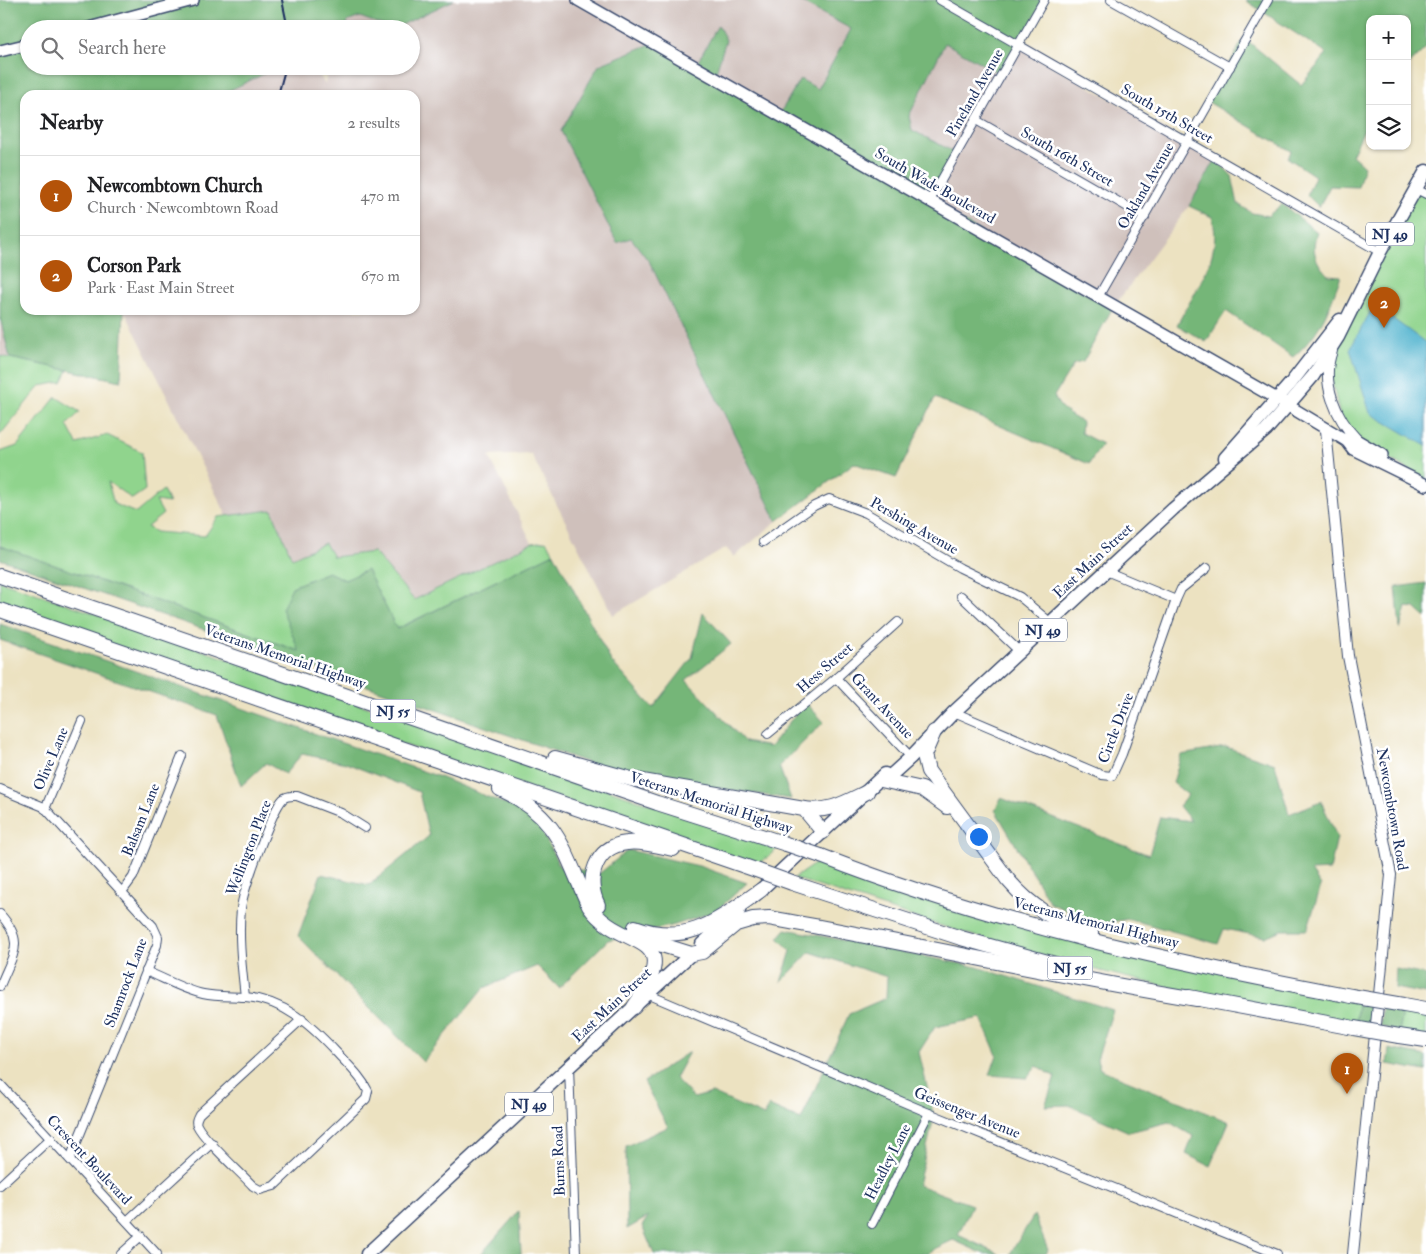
<!DOCTYPE html>
<html lang="en">
<head>
<meta charset="utf-8">
<style>
  body { margin:0; font-family:"IM FELL Double Pica",serif; background:#f2f2f2; color:#202124 }
  .controls { position:absolute; right:15px; top:15px; display:grid; overflow:hidden; border-radius:10px; box-shadow:0 1px 4px #0004 }
  .controls button { width:45px; height:45px; display:grid; place-items:center; padding:0; border:0; border-bottom:1px solid #e0e0e0; background:#fff; color:#202124; font:25px sans-serif }
  .you { position:absolute; left:978px; top:836px; width:18px; height:18px; margin:-12px; border:4px solid #fff; border-radius:50%; background:#1a73e8; box-shadow:0 0 0 8px #1a73e833 }
  .badge { display:grid; place-items:center; width:32px; height:32px; border-radius:50%; background:#b45309; color:#fff; font-size:16px; font-weight:700 }
  .pin { position:absolute; translate:-50% -41px; filter:drop-shadow(0 1px 2px #0008) }
  .pin::after { content:''; position:absolute; top:26px; width:18px; height:15px; background:inherit; clip-path:polygon(0 0,100% 0,50% 100%) }
  .list { margin:0; padding:0; list-style:none }
  h2 { display:flex; justify-content:space-between; align-items:center; height:65px; margin:0; padding:0 20px; font-size:21px }
  h2 small { font-size:16px; font-weight:400; color:#757577 }
  .list li { display:grid; grid-template-columns:32px 1fr auto; gap:15px; align-items:center; box-sizing:border-box; height:80px; padding:0 20px; border-top:1px solid #e0e0e0 }
  .list b { display:block; font-size:19px; white-space:nowrap }
  .list p { margin:0; font-size:16px; white-space:nowrap; color:#757577 }
  .list em { font-size:16px; font-style:normal; color:#757577 }
  .icon { flex:none; width:28px; height:28px; fill:none; stroke:currentColor; stroke-width:2; stroke-linecap:round; stroke-linejoin:round }
  .map { position:relative; flex:none; width:1426px; height:1254px; overflow:hidden }
  .search { position:absolute; background:#fff; box-shadow:0 1px 4px #0004; left:20px; top:20px; width:400px; height:55px; display:flex; align-items:center; gap:12px; box-sizing:border-box; padding:0 18px; border-radius:28px; color:#757577; font-size:19px }
  .panel { position:absolute; background:#fff; box-shadow:0 1px 4px #0004; left:20px; top:90px; width:400px; height:225px; border-radius:15px }
  .map>svg:first-child { display:block }
</style>
</head>
<body>
<div class="map">
<svg width="1426" height="1254" viewBox="0 0 1426 1254">
  <rect width="100%" height="100%" fill="#fff"/>
  <filter id="ink" filterUnits="userSpaceOnUse"><feTurbulence type="fractalNoise" baseFrequency=".02" numOctaves="2"/><feDisplacementMap in="SourceGraphic" scale="10" xChannelSelector="R" yChannelSelector="G"/><feConvolveMatrix kernelMatrix="1 2 1 2 8 2 1 2 1" color-interpolation-filters="sRGB"/></filter>
  <filter id="wash" filterUnits="userSpaceOnUse"><feTurbulence type="fractalNoise" baseFrequency=".0096" numOctaves="4" result="noise"/><feDisplacementMap in="SourceGraphic" scale="20" xChannelSelector="R" yChannelSelector="G"/><feGaussianBlur stdDeviation="1.12" result="paint"/><feColorMatrix in="noise" values="0 0 0 0 0 0 0 0 0 0 0 0 0 0 0 0 0 1.4 0 .05"/><feComposite in="paint" operator="in"/></filter>
  <g filter="url(#wash)">
    <rect width="100%" height="100%" fill="#ece2c1"/>
    <g fill="#cfc0bb">
      <path d="M454,0H797L851,29L818,89L779,115L617,243L631,238L650,263L777,521L734,557L726,548L613,615L531,454L489,456L532,543L414,600L374,552L333,557L325,543L292,558L272,510L227,516L124,310H415V95H220L280,66H314L325,84L328,66H411V29H393Z"/>
      <path d="M360,17L389,29H350L347,22Z"/>
      <path d="M945,43L1001,74L1018,46L1216,159L1189,206L1112,309L930,202L909,116Z"/>
      <path d="M0,318L10,358L0,356Z"/>
    </g>
    <g fill="#90d48d" stroke="#568276">
      <path d="M1416,189L1426,194V479L1358,441L1341,421L1328,363Z"/>
      <path d="M0,356L68,370L62,382L40,386L0,435Z"/>
      <path d="M56,397L80,412L67,425L77,444L107,435L142,452L145,490L132,499L108,482L114,504L136,513L163,490L169,503L156,501L163,514L147,527L156,532L205,536L218,517L272,510L292,558L325,543L333,557L374,552L414,600L532,543L546,541L554,553L396,629L367,571L345,580L328,572L292,587L299,651L0,546V452L17,446Z"/>
      <path d="M0,581L778,848L757,866L0,606Z"/>
      <path d="M819,861L880,885L1358,1001L1356,1023C1278,1009 1201,995 1125,977C1012,950 903,914 794,878Z"/>
      <path d="M1404,1008L1426,1012V1037L1399,1032Z"/>
    </g>
    <g fill="#74b678" stroke="#48726b">
      <path d="M0,0H454L393,29L360,17L347,22L350,29H29V66H280L220,95H25V310H124L121,381L10,358L0,318Z"/>
      <path d="M797,0H1044L1002,75L945,43L909,116L912,130L956,153L930,202L1112,309L1083,362L1074,364L1054,396C1059,409 1071,416 1082,422L1081,433L1102,444L1089,464L935,398L896,478L854,463L777,521L650,263L631,238L617,243L561,131L599,65L653,43L695,67L718,25L726,40L714,78L779,115L800,79L818,89L851,29Z"/>
      <path d="M1245,0H1426V48L1407,66V19H1370V117L1352,155L1364,166L1358,187L1330,186L1319,207L1307,195L1315,176L1288,158L1291,151L1208,102L1244,38L1301,85L1327,54Z"/>
      <path d="M1216,159L1232,176L1238,204L1252,213L1268,216L1282,204L1317,232C1311,250 1315,262 1328,275L1341,276C1328,310 1322,332 1293,357L1226,311L1206,342L1177,325C1194,292 1224,255 1212,217L1189,206Z"/>
      <path d="M0,546L299,651L282,609L292,587L328,572L345,580L367,570L397,629L554,553L611,661L653,708L692,658L703,613L731,644L686,680L745,742L770,747L805,702L824,722L779,766L791,799L621,774L0,559Z"/>
      <path d="M1426,583V618L1415,608L1406,607L1400,629L1396,587Z"/>
      <path d="M0,624L437,776L534,816L560,867L600,873L628,850L699,866L747,883L716,911L675,925L608,940L559,988L537,966L484,988L423,1062L298,936L321,874L369,885L429,836L419,792L346,763L302,754L285,774L266,763L241,786L217,715L0,640Z"/>
      <path d="M1226,747L1275,764L1289,814L1321,801L1337,837L1330,870L1311,871L1321,886L1307,930H1281L1265,937L1224,929L1218,944L1129,919L1098,924L1050,903L995,810L1001,798L1149,855L1160,817L1191,821L1179,806L1188,795L1173,783L1181,755Z"/>
      <path d="M786,929L977,967L1113,1010L1097,1059L1100,1069L1229,1122L1210,1166L1186,1154L1193,1136L1169,1122L1129,1132L1069,1105L1045,1106L1055,1077L1037,1066L1027,1078L990,1075L997,1055L981,1018L935,1027L919,1052L934,1117L918,1185L972,1205L958,1235L999,1254H984L953,1240L930,1251L929,1254H654L642,1226L648,1217L627,1229L626,1146L668,1127L644,1082L689,1052L675,1078L694,1098L712,1093L764,1116L769,1106L801,1120L849,1014L886,998L887,977L810,952L781,982L791,951L778,938Z"/>
      <path d="M1396,969L1426,975V994L1395,988Z"/>
      <path d="M1383,1004L1404,1008L1399,1032L1380,1026Z"/>
      <path d="M1358,1005H1374L1373,1026L1356,1023Z"/>
      <path d="M1389,1049L1426,1056V1071L1387,1064Z"/>
      <path d="M519,1211L521,1254H481Z"/>
      <path d="M1034,1215L1048,1250L1046,1254H1010Z"/>
    </g>
    <path fill="#4fb2ce" stroke="#357096" d="M1374,305L1426,343V446L1370,413L1350,349Z"/>
  </g>
  <g filter="url(#ink)">
    <g fill="none" stroke-linecap="round" stroke-linejoin="round">
      <g stroke="#3a4a6d" stroke-width="10">
        <g id="minor">
          <path d="M940,0L1380,252"/>
          <path d="M1111,0L1230,67"/>
          <path d="M976,120L1145,217"/>
          <path d="M1416,189L1426,194"/>
          <path d="M930,200L1044,0"/>
          <path d="M1098,297L1268,0"/>
          <path d="M763,542L814,506L829,499L866,513L960,568L1020,597L1050,622"/>
          <path d="M1106,571L1176,600"/>
          <path d="M961,596L1019,651"/>
          <path d="M836,678L907,753"/>
          <path d="M954,712L1102,775L1112,776L1122,754L1176,600L1181,589L1207,568"/>
          <path d="M768,734L836,678L898,622"/>
          <path d="M0,789L44,807L153,926L158,937L157,945L70,1159"/>
          <path d="M45,809L82,721"/>
          <path d="M122,892L133,877L182,756"/>
          <path d="M0,914C26,943 13,953 0,986"/>
          <path d="M146,971C165,979 184,990 203,994C217,997 231,996 245,997C284,1000 311,1025 337,1053C348,1065 361,1076 368,1091L366,1099L274,1186L260,1190L253,1186C240,1172 204,1140 197,1125C195,1121 197,1118 199,1114L302,1019"/>
          <path d="M647,994L929,1113L1277,1254"/>
          <path d="M245,997C242,968 238,938 241,909C242,893 272,810 283,799C287,795 292,796 297,796L341,813L365,828"/>
          <path d="M569,1067L576,1254"/>
          <path d="M0,1084L157,1254"/>
          <path d="M0,1185L51,1138"/>
          <path d="M127,1221L212,1143"/>
          <path d="M872,1224L929,1113"/>
          <path d="M121,1254L141,1236"/>
        </g>
      </g>
      <g stroke="#3a4a6d" stroke-width="12">
        <g id="tertiary">
          <path d="M1332,351C1320,383 1336,418 1358,441"/>
          <path d="M1326,430L1348,656L1391,875L1353,1254"/>
        </g>
      </g>
      <g stroke="#3a4a6d" stroke-width="14">
        <g id="secondary">
          <path d="M578,0L1277,399L1347,441L1353,449L1426,485"/>
          <path d="M85,29L193,0"/>
          <path d="M0,51L29,44"/>
          <path d="M1347,441H1358L1382,455"/>
        </g>
      </g>
      <g stroke="#3a4a6d" stroke-width="15">
        <path id="primary" d="M367,1254L691,954"/>
      </g>
      <g stroke="#3a4a6d" stroke-width="15">
        <g id="trunk">
          <path d="M1225,458L1291,383L1340,320"/>
          <path d="M881,780L889,777L910,758L954,712L1173,509L1266,430L1288,405L1313,376L1338,337L1380,252L1426,171"/>
          <path d="M753,897L885,774"/>
          <path d="M702,944L739,911"/>
        </g>
      </g>
      <g stroke="#3a4a6d" stroke-width="16">
        <g id="motorway">
          <path d="M0,576L657,803L786,844"/>
          <path d="M0,610L756,870"/>
          <path d="M934,732L924,755L928,771L1008,880C1029,905 1059,925 1091,933"/>
          <path d="M555,758L631,779L804,809L823,832"/>
          <path d="M881,780L922,789L947,807"/>
          <path d="M500,789C559,816 564,852 589,906C621,953 687,928 634,1007"/>
          <path d="M804,809C829,813 846,802 867,792"/>
          <path d="M821,856C992,923 1172,962 1351,996"/>
          <path d="M792,883L961,938L1073,969"/>
          <path d="M598,905C585,880 595,846 627,843C641,841 659,846 673,849"/>
          <path d="M635,927C689,947 719,919 761,890"/>
          <path d="M630,935L691,954L702,952L736,924L753,919L769,918C912,943 1054,976 1197,999"/>
          <path d="M1189,997L1354,1028"/>
          <path d="M1404,1005L1426,1009"/>
          <path d="M1399,1036L1426,1040"/>
        </g>
      </g>
      <use href="#minor" stroke="#fff" stroke-width="8"/>
      <use href="#tertiary" stroke="#fff" stroke-width="10"/>
      <use href="#secondary" stroke="#fff" stroke-width="11"/>
      <use href="#primary" stroke="#fff" stroke-width="12"/>
      <use href="#trunk" stroke="#fff" stroke-width="12"/>
      <use href="#motorway" stroke="#fff" stroke-width="14"/>
      <g stroke="#1b2f5e" stroke-width="2">
        <path d="M282,0L288,29"/>
        <path d="M278,95L286,66"/>
      </g>
      <g stroke="#3a4a6d" stroke-width="16" stroke-linecap="butt">
        <g id="motorway-bridge">
          <path d="M786,844L821,856"/>
          <path d="M756,870L792,883"/>
          <path d="M1351,996L1404,1005"/>
          <path d="M1354,1028L1399,1036"/>
        </g>
      </g>
      <use href="#motorway-bridge" stroke="#fff" stroke-width="14"/>
    </g>
  </g>
  <g text-anchor="middle" dominant-baseline="central" stroke-width="5" stroke-linejoin="round" paint-order="stroke">
    <g fill="#fff" stroke="#5f6d8e" stroke-width="1">
      <rect x="1366" y="222.5" width="48" height="23" rx="4"/>
      <rect x="1019" y="618.5" width="48" height="23" rx="4"/>
      <rect x="370.5" y="699.5" width="45" height="23" rx="4"/>
      <rect x="1047.5" y="956.5" width="45" height="23" rx="4"/>
      <rect x="505" y="1092.5" width="48" height="23" rx="4"/>
    </g>
    <g font-size="14" font-weight="bold" fill="#1b2f5e">
      <text x="1390" y="234">NJ 49</text>
      <text x="1043" y="630">NJ 49</text>
      <text x="393" y="711">NJ 55</text>
      <text x="1070" y="968">NJ 55</text>
      <text x="529" y="1104">NJ 49</text>
    </g>
    <g font-size="15" fill="#1b2f5e" stroke="#fff">
      <text transform="translate(975 93) rotate(-60)">Pineland Avenue</text>
      <text transform="translate(1167 114) rotate(30)">South 15th Street</text>
      <text transform="translate(1067 157) rotate(30)">South 16th Street</text>
      <text transform="translate(935 186) rotate(30)">South Wade Boulevard</text>
      <text transform="translate(1146 186) rotate(-60)">Oakland Avenue</text>
      <text transform="translate(914 526) rotate(30)">Pershing Avenue</text>
      <text transform="translate(1093 561) rotate(-43)">East Main Street</text>
      <text transform="translate(285 657) rotate(19)">Veterans Memorial Highway</text>
      <text transform="translate(825 668) rotate(-41)">Hess Street</text>
      <text transform="translate(882 706) rotate(47)">Grant Avenue</text>
      <text transform="translate(1116 728) rotate(-69)">Circle Drive</text>
      <text transform="translate(51 759) rotate(-67)">Olive Lane</text>
      <text transform="translate(711 803) rotate(18)">Veterans Memorial Highway</text>
      <text transform="translate(1392 809) rotate(80)">Newcombtown Road</text>
      <text transform="translate(141 820) rotate(-68)">Balsam Lane</text>
      <text transform="translate(249 848) rotate(-69)">Wellington Place</text>
      <text transform="translate(1096 923) rotate(14)">Veterans Memorial Highway</text>
      <text transform="translate(126 983) rotate(-69)">Shamrock Lane</text>
      <text transform="translate(612 1005) rotate(-43)">East Main Street</text>
      <text transform="translate(967 1113) rotate(22)">Geissenger Avenue</text>
      <text transform="translate(89 1160) rotate(47)">Crescent Boulevard</text>
      <text transform="translate(559 1161) rotate(-92)">Burns Road</text>
      <text transform="translate(888 1162) rotate(-63)">Headley Lane</text>
    </g>
  </g>
</svg>
<div class="controls">
<button>+</button>
<button>−</button>
<button><svg class="icon" aria-label="layers" viewBox="0 0 24 24"><path d="M12 4l9 5-9 5-9-5zM3 14l9 5 9-5"/></svg></button>
</div>
<div class="you"></div>
<div class="pin badge" style="left:1347px;top:1094px">1</div>
<div class="pin badge" style="left:1384px;top:328px">2</div>
<div class="search"><svg class="icon" aria-label="search" viewBox="0 0 24 24"><circle cx="10" cy="10" r="6"/><path d="M15 15l6 6"/></svg>Search here</div>
<section class="panel">
<h2>Nearby<small>2 results</small></h2>
<ul class="list">
<li><span class="badge">1</span><div><b>Newcombtown Church</b><p>Church · Newcombtown Road</p></div><em>470 m</em></li>
<li><span class="badge">2</span><div><b>Corson Park</b><p>Park · East Main Street</p></div><em>670 m</em></li>
</ul>
</section>
</div>
</body>
</html>
